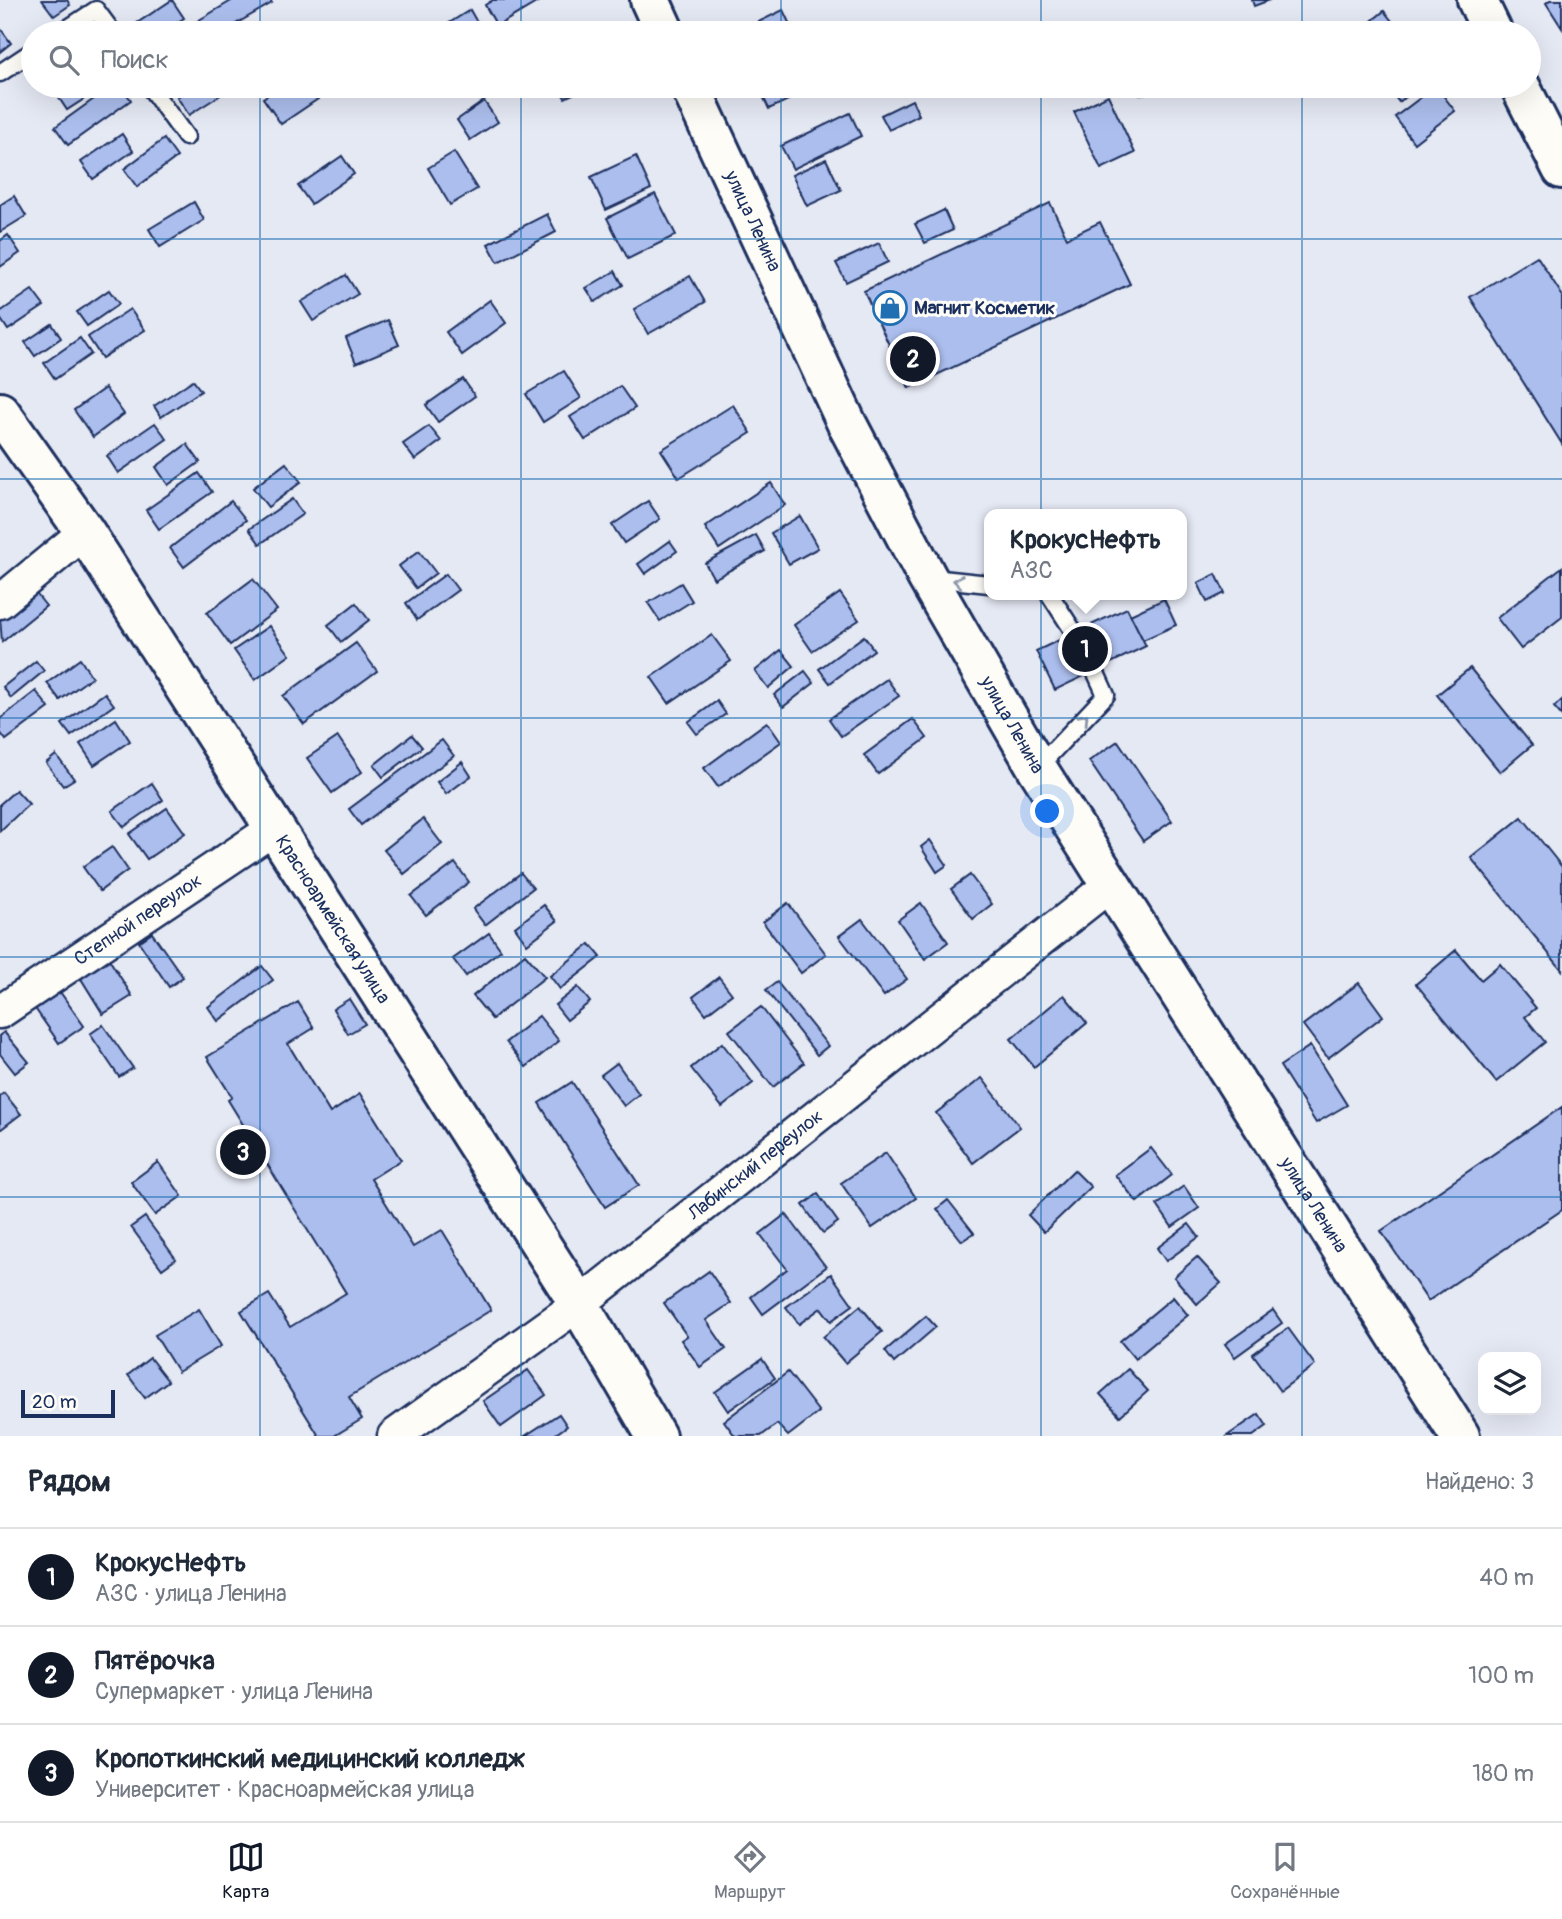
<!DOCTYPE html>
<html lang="ru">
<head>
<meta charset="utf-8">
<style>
  body { margin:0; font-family:Pangolin,sans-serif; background:#f2f2f3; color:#1f2937 }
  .controls { position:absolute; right:21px; bottom:21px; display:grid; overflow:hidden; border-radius:14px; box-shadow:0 7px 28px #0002 }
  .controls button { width:63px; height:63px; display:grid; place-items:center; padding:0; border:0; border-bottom:2px solid #e0e1e3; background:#fff; color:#1f2937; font:35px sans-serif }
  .scale { position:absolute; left:21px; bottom:18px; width:94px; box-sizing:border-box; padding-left:7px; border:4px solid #1b2f5e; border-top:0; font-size:19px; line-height:24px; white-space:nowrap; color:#1b2f5e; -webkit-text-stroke:5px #fdfcf7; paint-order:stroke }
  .you { position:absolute; left:1048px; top:812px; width:24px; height:24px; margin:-18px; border:5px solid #fff; border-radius:50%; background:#1a73e8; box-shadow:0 0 0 10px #1a73e833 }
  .badge { display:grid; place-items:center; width:46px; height:46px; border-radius:50%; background:#111827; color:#fff; font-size:23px; font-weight:700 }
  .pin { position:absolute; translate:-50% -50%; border:4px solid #fff; box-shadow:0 2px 7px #0006 }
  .popup { position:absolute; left:984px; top:509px; width:203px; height:91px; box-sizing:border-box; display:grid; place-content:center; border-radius:14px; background:#fff; filter:drop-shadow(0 2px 5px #0005); font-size:23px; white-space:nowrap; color:#747a83 }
  .popup b { font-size:26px; color:#1f2937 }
  .popup::after { content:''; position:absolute; left:50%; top:100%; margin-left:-14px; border:14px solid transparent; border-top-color:#fff }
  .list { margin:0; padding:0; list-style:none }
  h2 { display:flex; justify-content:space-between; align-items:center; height:91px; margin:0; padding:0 28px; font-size:30px }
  h2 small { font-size:23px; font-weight:400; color:#747a83 }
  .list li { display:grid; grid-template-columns:46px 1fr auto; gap:21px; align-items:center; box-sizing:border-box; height:98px; padding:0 28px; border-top:2px solid #e0e1e3 }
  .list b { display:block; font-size:26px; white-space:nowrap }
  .list p { margin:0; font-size:23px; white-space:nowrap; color:#747a83 }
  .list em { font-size:23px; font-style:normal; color:#747a83 }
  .icon { flex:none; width:38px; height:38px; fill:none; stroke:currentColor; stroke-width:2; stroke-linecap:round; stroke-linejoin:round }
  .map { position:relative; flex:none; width:1562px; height:1436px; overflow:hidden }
  .search { position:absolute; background:#fff; box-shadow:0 7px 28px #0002; left:21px; right:21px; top:21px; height:77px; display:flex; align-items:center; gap:18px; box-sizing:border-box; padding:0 24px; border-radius:38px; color:#747a83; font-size:26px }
  .sheet { height:385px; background:#fff }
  nav { display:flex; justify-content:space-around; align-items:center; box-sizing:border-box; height:98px; border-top:2px solid #e0e1e3; background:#fff; font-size:19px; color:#747a83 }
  nav a { display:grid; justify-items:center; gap:4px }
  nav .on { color:#111827 }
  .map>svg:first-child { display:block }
</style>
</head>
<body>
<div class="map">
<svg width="1562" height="1436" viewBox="0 0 1562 1436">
  <rect width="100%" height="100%" fill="#e5e9f4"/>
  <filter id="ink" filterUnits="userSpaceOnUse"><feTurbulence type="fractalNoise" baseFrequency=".0143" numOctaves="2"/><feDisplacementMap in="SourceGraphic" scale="14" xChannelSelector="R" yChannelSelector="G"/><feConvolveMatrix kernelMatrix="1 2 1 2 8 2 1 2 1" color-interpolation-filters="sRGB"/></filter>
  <g filter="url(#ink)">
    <g fill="#acbeed" stroke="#1b2f5e" stroke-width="2">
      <path d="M42,0H67L70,5L54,16Z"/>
      <path d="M172,0L184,18L161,33H131L128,29Z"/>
      <path d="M233,0H270L272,3L220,33H200L194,23Z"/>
      <path d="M493,0H541L497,26L485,5Z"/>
      <path d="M1252,0H1270L1254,6Z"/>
      <path d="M1550,0H1562V28L1546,3Z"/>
      <path d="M470,10L478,24L462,33H451L446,25Z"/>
      <path d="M783,10L794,33H736Z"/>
      <path d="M1384,11L1395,25L1386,33H1357Z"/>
      <path d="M555,26L559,33H544Z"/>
      <path d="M1257,26L1260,33H1237Z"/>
      <path d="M896,27L899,33H883Z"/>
      <path d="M0,28L11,43L0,52Z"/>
      <path d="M51,86H99L101,88L67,110Z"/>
      <path d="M112,86H121L131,100L68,145L55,127Z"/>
      <path d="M195,86H228L230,89L189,115L177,97Z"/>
      <path d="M282,86H309L318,99L281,124L263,98Z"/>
      <path d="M558,86H589L565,98Z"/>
      <path d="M758,86H818L769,109Z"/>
      <path d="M1136,86H1166L1140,95Z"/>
      <path d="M1386,86H1420L1399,102Z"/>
      <path d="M1436,86L1455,111L1414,143L1395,117Z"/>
      <path d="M1108,95L1135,153L1101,169L1074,112Z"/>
      <path d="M912,100L919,115L889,130L881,115Z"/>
      <path d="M484,101L498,122L470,140L457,120Z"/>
      <path d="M850,113L861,136L793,169L781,146Z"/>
      <path d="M122,134L133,151L93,179L81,162Z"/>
      <path d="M164,139L177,157L137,187L124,169Z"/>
      <path d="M454,152L477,189L450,205L428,168Z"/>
      <path d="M342,156L354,174L311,204L298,186Z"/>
      <path d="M636,156L651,189L606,210L591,177Z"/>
      <path d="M826,159L841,190L807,206L792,175Z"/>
      <path d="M655,194L676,235L628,259L607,218Z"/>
      <path d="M14,196L26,216L0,232V205Z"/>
      <path d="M194,202L204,220L160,247L149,229Z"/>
      <path d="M1050,203L1067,238L1100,222L1130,284L909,388L864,291Z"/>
      <path d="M944,210L953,230L925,243L915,224Z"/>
      <path d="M547,214L556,232L498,262L488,244Z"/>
      <path d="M8,235L20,253L0,267V241Z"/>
      <path d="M879,243L888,262L846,282L836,263Z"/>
      <path d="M1537,256L1562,295V444L1470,297Z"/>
      <path d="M615,271L623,285L595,302L586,288Z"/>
      <path d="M346,275L358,294L313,321L301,302Z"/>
      <path d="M690,276L705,302L648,334L634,309Z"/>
      <path d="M32,290L44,306L8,330L0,318V312Z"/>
      <path d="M109,290L119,304L87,326L77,312Z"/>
      <path d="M490,300L506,323L462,355L446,332Z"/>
      <path d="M130,309L145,330L102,358L88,337Z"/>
      <path d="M388,320L399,345L356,363L346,338Z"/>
      <path d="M52,324L61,338L35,356L25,342Z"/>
      <path d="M80,338L91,354L55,379L44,363Z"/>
      <path d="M564,371L581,398L543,422L526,394Z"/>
      <path d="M463,379L475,396L438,422L426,405Z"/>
      <path d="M193,380L201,391L161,417L154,406Z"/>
      <path d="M620,386L635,408L585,440L570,417Z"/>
      <path d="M105,388L124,414L93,437L74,410Z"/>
      <path d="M733,405L751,433L679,478L661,450Z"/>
      <path d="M155,423L167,439L118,473L107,456Z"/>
      <path d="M429,426L441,441L415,460L403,444Z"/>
      <path d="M187,444L200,462L168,485L156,467Z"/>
      <path d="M286,463L301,482L268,507L253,488Z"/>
      <path d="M199,473L212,492L159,529L146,510Z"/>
      <path d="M771,483L785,505L719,549L705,527Z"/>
      <path d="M292,499L303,514L260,544L249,529Z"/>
      <path d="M231,501L246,520L184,567L170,548Z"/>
      <path d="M648,501L660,519L624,543L612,525Z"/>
      <path d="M800,516L818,548L789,564L771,533Z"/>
      <path d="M756,535L765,551L714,579L705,563Z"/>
      <path d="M670,541L677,551L645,574L638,564Z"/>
      <path d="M419,551L436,573L416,588L399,566Z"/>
      <path d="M1562,567V617L1521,649L1497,618Z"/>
      <path d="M446,574L458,590L417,620L406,603Z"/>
      <path d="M1216,574L1225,593L1207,602L1198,583Z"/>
      <path d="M253,579L277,610L230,645L207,613Z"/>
      <path d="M681,583L692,601L660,621L648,603Z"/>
      <path d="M34,591L46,606L2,642L0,618Z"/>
      <path d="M840,593L859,620L812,651L794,625Z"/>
      <path d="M1164,599L1176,625L1143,640L1130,615Z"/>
      <path d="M356,603L369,620L341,642L328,625Z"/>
      <path d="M1127,608L1146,646L1055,690L1036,651Z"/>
      <path d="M269,626L290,655L255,680L234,650Z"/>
      <path d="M712,635L731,661L669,703L651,677Z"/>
      <path d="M864,636L874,650L830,683L819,669Z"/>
      <path d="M356,643L377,671L304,724L283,696Z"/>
      <path d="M781,650L794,666L768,688L755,671Z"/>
      <path d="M80,659L92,677L60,700L47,683Z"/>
      <path d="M36,661L44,671L11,698L3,687Z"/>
      <path d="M1470,668L1532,745L1500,772L1437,695Z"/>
      <path d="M805,671L814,683L783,707L774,695Z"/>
      <path d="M887,679L899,696L841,736L829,719Z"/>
      <path d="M36,691L49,708L6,740L0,732V719Z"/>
      <path d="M105,693L114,705L71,736L62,724Z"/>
      <path d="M1562,700V716L1554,707Z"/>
      <path d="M717,701L726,714L697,734L688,722Z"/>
      <path d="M116,719L130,741L94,765L80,744Z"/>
      <path d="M913,719L927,738L878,774L864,755Z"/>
      <path d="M767,722L781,742L718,787L704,768Z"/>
      <path d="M412,735L422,747L383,777L374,765Z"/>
      <path d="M338,737L362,772L332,793L307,758Z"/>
      <path d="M442,740L454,756L361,825L349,809Z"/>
      <path d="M1118,741L1172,821L1143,841L1089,761Z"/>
      <path d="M56,755L74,779L63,786L46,763Z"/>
      <path d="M462,762L471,776L446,794L437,782Z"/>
      <path d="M152,783L163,800L124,827L112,811Z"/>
      <path d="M16,790L29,804L0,831V804Z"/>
      <path d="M167,808L185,833L147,859L129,834Z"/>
      <path d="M1522,817L1562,867V970L1471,858Z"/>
      <path d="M423,819L442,844L404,874L384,850Z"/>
      <path d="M930,840L947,865L937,872L921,847Z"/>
      <path d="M112,847L128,870L100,891L83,867Z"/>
      <path d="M455,863L469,882L426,915L411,896Z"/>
      <path d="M521,873L533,888L485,925L473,909Z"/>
      <path d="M970,875L992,904L973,919L951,889Z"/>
      <path d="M788,903L826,954L801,973L763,922Z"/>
      <path d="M921,903L948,942L925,959L898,920Z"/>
      <path d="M544,905L557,921L527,944L515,927Z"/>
      <path d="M862,919L907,979L884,996L839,936Z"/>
      <path d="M152,933L183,977L169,987L139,942Z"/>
      <path d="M489,933L501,950L466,976L453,959Z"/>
      <path d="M590,944L601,957L560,989L550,976Z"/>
      <path d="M1456,950L1481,980L1500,964L1536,1008L1525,1017L1545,1042L1496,1082L1416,984Z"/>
      <path d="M525,954L545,977L492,1019L473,996Z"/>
      <path d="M109,959L132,996L103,1014L80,977Z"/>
      <path d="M262,966L273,980L218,1021L208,1007Z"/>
      <path d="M719,977L732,994L706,1014L693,997Z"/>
      <path d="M777,982L828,1046L817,1055L766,990Z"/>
      <path d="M1359,983L1383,1016L1328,1058L1303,1025Z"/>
      <path d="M578,987L590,1002L567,1020L555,1005Z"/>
      <path d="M58,989L84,1026L59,1043L34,1007Z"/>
      <path d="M1064,995L1087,1023L1034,1067L1011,1039Z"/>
      <path d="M349,999L365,1024L348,1034L333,1009Z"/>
      <path d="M298,1002L314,1028L288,1044L330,1113L360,1094L401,1160L371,1179L413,1247L442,1230L491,1310L349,1397L362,1419L334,1436H319L241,1311L269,1294L290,1327L346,1293L228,1100L232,1097L207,1057Z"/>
      <path d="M761,1007L804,1063L773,1087L729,1031Z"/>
      <path d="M539,1016L559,1041L526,1067L506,1042Z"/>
      <path d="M103,1025L133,1068L119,1077L90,1034Z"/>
      <path d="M4,1032L29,1062L15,1073L0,1054V1035Z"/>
      <path d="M722,1043L753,1083L722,1107L691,1068Z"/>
      <path d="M1310,1046L1347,1105L1316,1123L1280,1066Z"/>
      <path d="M617,1063L639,1094L624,1106L601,1075Z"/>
      <path d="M982,1078L1020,1127L973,1163L936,1113Z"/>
      <path d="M572,1082L639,1185L605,1207L539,1103Z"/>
      <path d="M4,1093L21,1114L0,1130V1096Z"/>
      <path d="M1562,1107V1210L1428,1301L1381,1231Z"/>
      <path d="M1151,1148L1172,1175L1137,1202L1115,1175Z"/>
      <path d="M886,1153L916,1198L872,1228L841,1183Z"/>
      <path d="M158,1162L182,1196L155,1215L131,1182Z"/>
      <path d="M1074,1170L1091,1187L1044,1232L1028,1215Z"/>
      <path d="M1184,1186L1199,1208L1172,1227L1157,1205Z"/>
      <path d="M818,1194L838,1222L823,1233L803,1205Z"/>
      <path d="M948,1200L974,1233L962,1241L937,1209Z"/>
      <path d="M786,1214L826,1267L763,1314L751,1297L787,1269L760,1234Z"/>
      <path d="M145,1217L176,1259L162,1269L131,1227Z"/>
      <path d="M1189,1224L1199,1237L1166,1261L1157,1248Z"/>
      <path d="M1197,1257L1221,1283L1197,1304L1174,1277Z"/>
      <path d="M709,1271L731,1303L706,1320L726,1349L700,1367L681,1340L687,1336L664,1303Z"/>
      <path d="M831,1274L853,1305L831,1321L821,1308L799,1324L786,1307Z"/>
      <path d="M1173,1297L1188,1315L1135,1359L1120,1341Z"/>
      <path d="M860,1306L882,1332L845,1363L823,1337Z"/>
      <path d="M199,1309L221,1346L178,1372L155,1335Z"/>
      <path d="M1273,1310L1282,1323L1235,1357L1225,1344Z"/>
      <path d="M926,1316L936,1327L894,1363L885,1351Z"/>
      <path d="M1288,1328L1315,1365L1280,1391L1253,1354Z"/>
      <path d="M150,1358L168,1381L145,1398L128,1375Z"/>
      <path d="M762,1359L775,1378L728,1411L715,1392Z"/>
      <path d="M1128,1369L1148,1391L1120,1416L1100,1394Z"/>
      <path d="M528,1370L546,1395L501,1427L483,1401Z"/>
      <path d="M788,1372L819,1412L788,1436L777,1424L761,1436H735L724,1421Z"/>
      <path d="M559,1414L567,1426L553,1436H525Z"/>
      <path d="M1259,1414L1267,1426L1253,1436H1227Z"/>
    </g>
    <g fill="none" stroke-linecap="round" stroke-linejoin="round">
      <g stroke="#1b2f5e" stroke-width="21">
        <g id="lane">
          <path d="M61,33L96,10L113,33"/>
          <path d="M0,73L33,51"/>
          <path d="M149,86L186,137"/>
          <path d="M932,578L989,584"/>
          <path d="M1037,768L1106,695L1085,649L1050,595"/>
        </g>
      </g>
      <g stroke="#1b2f5e" stroke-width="37">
        <g id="street">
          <path d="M0,602L85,532"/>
          <path id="s1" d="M0,1012L275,828"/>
          <path id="s2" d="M394,1436L579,1304L1110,885"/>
        </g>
      </g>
      <g stroke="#1b2f5e" stroke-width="44">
        <g id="secondary">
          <path d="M650,0L665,33"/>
          <path d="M1477,0L1493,33"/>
          <path id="s3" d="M690,86L847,424L927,577L1037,768L1460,1436"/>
          <path d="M1520,86L1562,169"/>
          <path id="s4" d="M0,412L85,532L579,1304L656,1436"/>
        </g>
      </g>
      <use href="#lane" stroke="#fdfcf7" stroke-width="16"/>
      <use href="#street" stroke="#fdfcf7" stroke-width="32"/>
      <use href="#secondary" stroke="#fdfcf7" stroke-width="38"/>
    </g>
    <defs><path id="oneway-chevron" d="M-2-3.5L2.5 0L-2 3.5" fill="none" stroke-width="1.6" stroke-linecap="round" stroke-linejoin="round" transform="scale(1.75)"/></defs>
    <g stroke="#8c96aa">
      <use href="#oneway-chevron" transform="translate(958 581) rotate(-173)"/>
      <use href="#oneway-chevron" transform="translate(1084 718) rotate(-47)"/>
    </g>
  </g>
  <path fill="none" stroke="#1f6fb2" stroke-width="2" stroke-opacity="0.55" d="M260,0V33M521,0V33M781,0V33M1041,0V33M1302,0V33M260,86V1436M521,86V1436M781,86V1436M1041,86V1436M1302,86V1436M0,239H1562M0,479H1562M0,718H1562M0,957H1562M0,1197H1562"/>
  <defs>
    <g id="shop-ring" transform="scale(1.75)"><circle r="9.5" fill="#fdfcf7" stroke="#1f6fb2" stroke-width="1.5"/><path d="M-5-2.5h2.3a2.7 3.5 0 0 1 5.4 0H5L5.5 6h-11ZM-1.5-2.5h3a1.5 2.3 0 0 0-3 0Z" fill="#1f6fb2"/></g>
  </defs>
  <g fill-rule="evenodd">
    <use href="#shop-ring" x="890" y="308"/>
  </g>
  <g text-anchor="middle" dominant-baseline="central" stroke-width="6" stroke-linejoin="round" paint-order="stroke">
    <g font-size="19" fill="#1b2f5e" stroke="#fdfcf7">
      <text stroke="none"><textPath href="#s3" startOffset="149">улица Ленина</textPath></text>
      <text stroke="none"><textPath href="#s3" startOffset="716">улица Ленина</textPath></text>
      <text stroke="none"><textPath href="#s1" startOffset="166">Степной переулок</textPath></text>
      <text stroke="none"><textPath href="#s4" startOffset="607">Красноармейская улица</textPath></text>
      <text stroke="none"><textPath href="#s2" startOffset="452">Лабинский переулок</textPath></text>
      <text stroke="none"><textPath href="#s3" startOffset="1283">улица Ленина</textPath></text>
    </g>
    <g font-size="19" font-weight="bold" fill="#1b2f5e" stroke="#fdfcf7" text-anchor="start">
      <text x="914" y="308">Магнит Косметик</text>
    </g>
  </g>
</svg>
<div class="controls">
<button><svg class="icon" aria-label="layers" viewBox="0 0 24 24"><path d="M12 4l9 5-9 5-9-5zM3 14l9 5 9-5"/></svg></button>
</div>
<div class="scale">20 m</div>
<div class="you"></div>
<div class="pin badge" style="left:1085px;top:649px">1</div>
<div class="popup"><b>КрокусНефть</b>АЗС</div>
<div class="pin badge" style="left:913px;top:359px">2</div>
<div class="pin badge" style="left:243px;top:1152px">3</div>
<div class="search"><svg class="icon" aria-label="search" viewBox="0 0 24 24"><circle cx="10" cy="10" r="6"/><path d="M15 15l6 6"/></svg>Поиск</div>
</div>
<section class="sheet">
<h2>Рядом<small>Найдено: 3</small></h2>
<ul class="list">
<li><span class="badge">1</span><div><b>КрокусНефть</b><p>АЗС · улица Ленина</p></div><em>40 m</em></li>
<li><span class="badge">2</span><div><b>Пятёрочка</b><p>Супермаркет · улица Ленина</p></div><em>100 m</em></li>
<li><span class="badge">3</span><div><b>Кропоткинский медицинский колледж</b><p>Университет · Красноармейская улица</p></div><em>180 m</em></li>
</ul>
</section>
<nav>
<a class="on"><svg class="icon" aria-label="map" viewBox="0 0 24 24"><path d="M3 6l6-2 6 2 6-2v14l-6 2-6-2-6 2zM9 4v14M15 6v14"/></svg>Карта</a>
<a><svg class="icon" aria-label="directions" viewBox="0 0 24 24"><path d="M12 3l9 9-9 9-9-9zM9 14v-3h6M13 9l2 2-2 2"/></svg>Маршрут</a>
<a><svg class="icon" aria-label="saved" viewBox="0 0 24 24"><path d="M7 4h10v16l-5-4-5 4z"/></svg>Сохранённые</a>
</nav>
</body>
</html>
